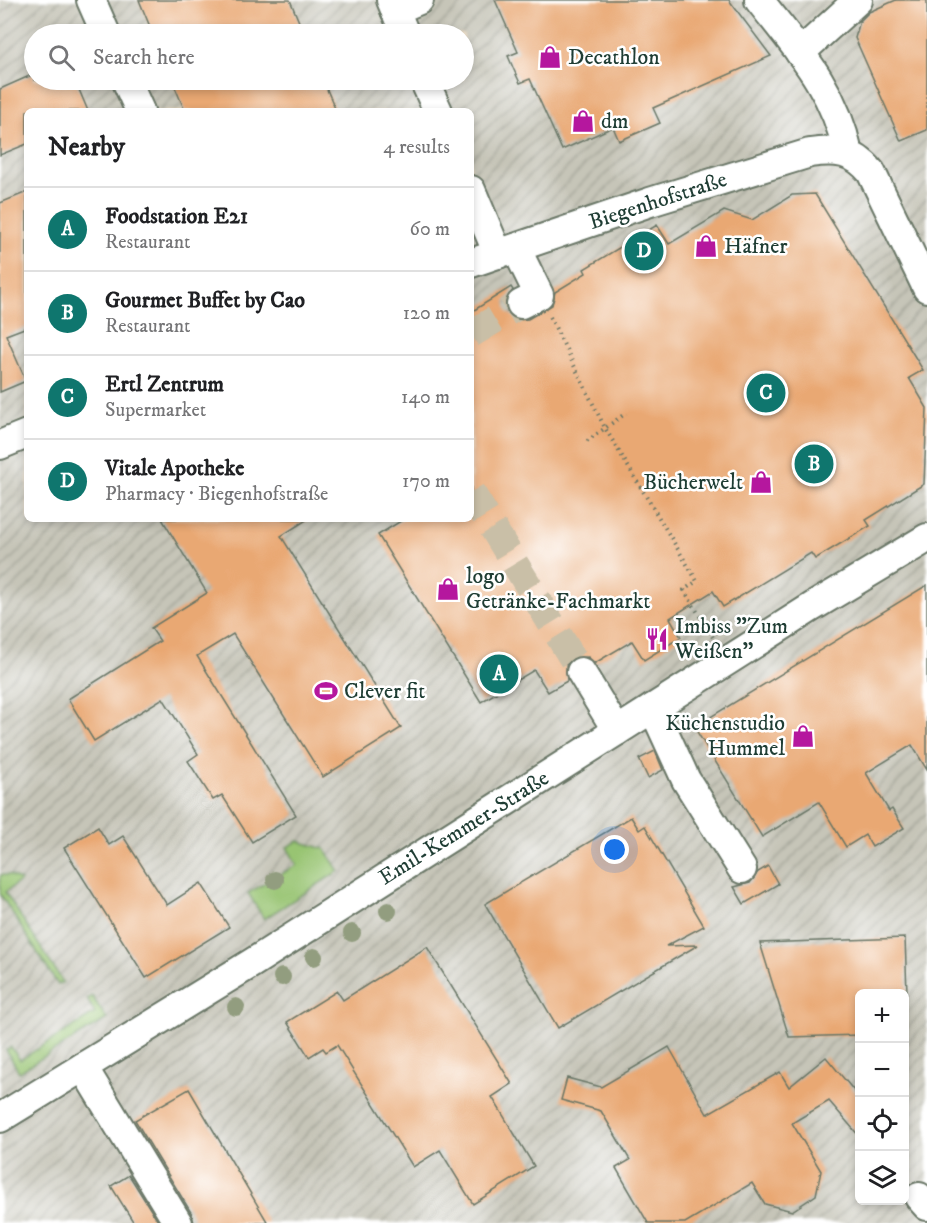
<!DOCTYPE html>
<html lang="en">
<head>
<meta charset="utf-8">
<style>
  body { margin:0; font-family:"IM FELL DW Pica",serif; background:#f6f6f6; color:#202124 }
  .controls { position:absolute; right:18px; bottom:18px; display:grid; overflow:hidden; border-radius:9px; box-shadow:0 3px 9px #0003 }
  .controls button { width:54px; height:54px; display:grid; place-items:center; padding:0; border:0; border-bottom:2px solid #e0e0e0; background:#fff; color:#202124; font:30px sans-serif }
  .you { position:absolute; left:615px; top:850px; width:21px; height:21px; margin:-15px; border:4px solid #fff; border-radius:50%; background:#1a73e8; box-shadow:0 0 0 9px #1a73e833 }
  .badge { display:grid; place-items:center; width:39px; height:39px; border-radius:50%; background:#0f766e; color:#fff; font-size:20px; font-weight:700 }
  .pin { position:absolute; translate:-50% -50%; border:3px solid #fff; box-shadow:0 2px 6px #0006 }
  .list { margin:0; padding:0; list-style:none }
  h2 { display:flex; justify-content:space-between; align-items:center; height:78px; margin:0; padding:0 24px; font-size:26px }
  h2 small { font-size:20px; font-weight:400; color:#757577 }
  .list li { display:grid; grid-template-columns:39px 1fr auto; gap:18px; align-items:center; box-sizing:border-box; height:84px; padding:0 24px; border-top:2px solid #e0e0e0 }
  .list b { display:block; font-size:22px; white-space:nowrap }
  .list p { margin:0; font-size:20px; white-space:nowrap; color:#757577 }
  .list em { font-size:20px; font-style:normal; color:#757577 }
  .icon { flex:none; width:33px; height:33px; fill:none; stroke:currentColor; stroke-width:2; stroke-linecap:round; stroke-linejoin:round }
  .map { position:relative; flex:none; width:927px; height:1223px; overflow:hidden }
  .search { position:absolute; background:#fff; box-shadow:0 3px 9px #0003; left:24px; top:24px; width:450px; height:66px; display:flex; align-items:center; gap:15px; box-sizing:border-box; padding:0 21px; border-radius:33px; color:#757577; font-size:22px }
  .panel { position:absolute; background:#fff; box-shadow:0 3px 9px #0003; left:24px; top:108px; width:450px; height:414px; border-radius:9px }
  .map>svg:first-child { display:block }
</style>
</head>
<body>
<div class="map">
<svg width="927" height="1223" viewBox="0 0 927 1223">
  <defs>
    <pattern id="industrial-furrows" width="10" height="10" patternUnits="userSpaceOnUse" patternTransform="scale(1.5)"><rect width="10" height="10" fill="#c6c5b8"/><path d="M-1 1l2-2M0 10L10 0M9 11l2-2" fill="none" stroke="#a0a196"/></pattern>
  </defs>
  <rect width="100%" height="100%" fill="#fff"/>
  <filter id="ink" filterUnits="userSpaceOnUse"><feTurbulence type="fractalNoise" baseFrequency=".0167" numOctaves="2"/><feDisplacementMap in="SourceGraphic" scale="12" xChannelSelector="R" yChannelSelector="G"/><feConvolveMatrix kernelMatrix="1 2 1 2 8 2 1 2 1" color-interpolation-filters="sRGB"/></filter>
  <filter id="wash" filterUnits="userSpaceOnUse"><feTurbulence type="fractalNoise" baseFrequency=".008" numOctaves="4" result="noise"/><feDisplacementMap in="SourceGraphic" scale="24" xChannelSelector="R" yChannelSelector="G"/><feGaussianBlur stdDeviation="1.35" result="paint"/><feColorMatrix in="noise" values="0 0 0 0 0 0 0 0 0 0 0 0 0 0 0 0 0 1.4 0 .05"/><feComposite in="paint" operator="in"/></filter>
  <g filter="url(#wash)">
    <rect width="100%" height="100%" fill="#f3e0c4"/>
    <path fill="url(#industrial-furrows)" fill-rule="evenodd" d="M0,0H927V1223H0ZM34,34H464V80H34ZM27,111H471V519H27ZM860,994H904V1200H860Z"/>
    <g fill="#98c472" stroke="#5c8053" stroke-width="1.5">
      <path d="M298,841L325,849L339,871L264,919L248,893L297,865L287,847Z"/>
      <path d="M0,875H10L21,881L5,892L63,982L58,985L0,894Z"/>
      <path d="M92,996L107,1019L19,1072L6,1050L11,1047L20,1060L95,1013L87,999Z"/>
    </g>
    <g id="blocks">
      <g fill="#e9a873">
        <path d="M139,0H290L304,34H153Z"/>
        <path d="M495,0H729L771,56L653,108L660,123L619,141L613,127L562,150L530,79L520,83L514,70L508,56L518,52Z"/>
        <path d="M896,0H927V130L901,141L855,38L860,21L869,12Z"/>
        <path d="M34,74V80H75L88,111H27V144L0,155V89Z"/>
        <path d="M172,80H323L336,111H185Z"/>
        <path d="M27,192V327L6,335L26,381L0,392V203Z"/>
        <path d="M815,194L923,370L909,378L927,408L924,484L866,520L870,526L815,559L811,553L723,607L713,591L670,618L681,637L644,660L632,641L595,663L588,657L573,658L566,665L567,681L548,692L534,670L481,702L378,535L404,519H471V312L511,287L513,290L505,302L507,312L519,320L528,319L552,305L555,292L586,273L584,269L657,225L669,244L724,211L752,220L792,195Z"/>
        <path d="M162,519H308L281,536L401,728L323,777L233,634L197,656L296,815L252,842L222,795L213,800L188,761L198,754L163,698L94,741L68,699L160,641L151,628L207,593Z"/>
        <path d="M927,585V770L912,745L866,773L889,811L892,809L904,828L872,847L865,835L846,847L819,802L762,837L694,727Z"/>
        <path d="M655,751L663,770L648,778L639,759Z"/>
        <path d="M631,817L639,830L645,826L704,926L666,946L698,945L558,1028L485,904Z"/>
        <path d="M98,827L109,845L123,836L167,905L201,883L229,927L146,978L64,848Z"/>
        <path d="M768,866L778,884L744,904L734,887L750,883L758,872Z"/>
        <path d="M905,938L907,993H860V1035L789,1037L760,943Z"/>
        <path d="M427,947L512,1084L492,1097L534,1166L473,1204L440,1150L413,1167L337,1045L326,1052L323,1048L309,1057L287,1022L337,991L343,1000Z"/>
        <path d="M669,1047L707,1114L780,1072L789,1087L826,1057L860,1098V1137L829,1101L792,1123L821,1171L816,1195L792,1211L765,1204L752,1183L685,1223H648L616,1168L630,1160L601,1111L561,1100L567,1078L601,1087Z"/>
        <path d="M189,1089L268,1223H194L192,1214L135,1120Z"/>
        <path d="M129,1175L159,1223H134L111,1186Z"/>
      </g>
    </g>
  </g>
  <g filter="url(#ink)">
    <use href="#blocks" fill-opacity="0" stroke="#697666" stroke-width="1.5"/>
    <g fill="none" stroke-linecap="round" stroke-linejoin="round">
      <g stroke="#c9bfa7" stroke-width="28" stroke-dasharray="28 14" stroke-linecap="butt">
        <path d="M471,334L521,304"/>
        <path d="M471,492L581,672"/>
      </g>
      <g stroke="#697666" stroke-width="32">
        <g id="minor">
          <path d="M91,0L106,34"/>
          <path d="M391,0L405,34"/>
          <path d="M759,0C799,51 834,88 848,153"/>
          <path d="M395,10L419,0"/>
          <path d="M800,53L858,0"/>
          <path d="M126,80L140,111"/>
          <path d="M424,80L438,111"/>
          <path d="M471,190L498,254"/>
          <path d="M516,248L539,295L521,304"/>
          <path d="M471,263L650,202L810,153C836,149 854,151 871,172L927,288"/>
          <path d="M0,445L27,434"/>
          <path d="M581,672L617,731"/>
          <path d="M653,708L686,780L742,869"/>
          <path d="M83,1067L178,1223"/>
          <path d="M0,1118L252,963L812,607L927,538"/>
          <path d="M919,1197L927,1206"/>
        </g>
      </g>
      <g stroke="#697666" stroke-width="4" stroke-dasharray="1.5 4.5" stroke-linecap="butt">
        <path d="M550,317L605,428L697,581L684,590L714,639"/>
        <path d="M587,441L626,413"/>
      </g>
      <use href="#minor" stroke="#fff" stroke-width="28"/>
    </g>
    <g fill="#929d7f">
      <circle cx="275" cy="880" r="9"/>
      <circle cx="388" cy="911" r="9"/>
      <circle cx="352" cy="933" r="9"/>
      <circle cx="314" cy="957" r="9"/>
      <circle cx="282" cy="977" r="9"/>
      <circle cx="236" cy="1007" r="9"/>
    </g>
  </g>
  <defs>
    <g id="shop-bare" transform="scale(1.8)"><path d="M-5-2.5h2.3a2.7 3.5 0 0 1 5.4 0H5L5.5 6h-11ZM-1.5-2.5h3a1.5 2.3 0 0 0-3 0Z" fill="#b5179e" stroke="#fff" stroke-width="2.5" paint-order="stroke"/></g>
    <g id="restaurant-bare" transform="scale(1.8)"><path d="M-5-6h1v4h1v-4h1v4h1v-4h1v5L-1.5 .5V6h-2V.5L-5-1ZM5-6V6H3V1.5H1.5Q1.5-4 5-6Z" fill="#b5179e" stroke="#fff" stroke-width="2.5" paint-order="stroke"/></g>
    <g id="stadium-bare" transform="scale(1.8)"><path d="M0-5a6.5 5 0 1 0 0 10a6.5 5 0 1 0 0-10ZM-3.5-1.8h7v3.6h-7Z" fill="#b5179e" stroke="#fff" stroke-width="2.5" paint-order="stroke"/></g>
  </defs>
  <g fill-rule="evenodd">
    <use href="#shop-bare" x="550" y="57"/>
    <use href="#shop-bare" x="583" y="121"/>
    <use href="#shop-bare" x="706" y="246"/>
    <use href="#shop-bare" x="761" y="482"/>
    <use href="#shop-bare" x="448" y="589"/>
    <use href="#restaurant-bare" x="657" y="639"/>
    <use href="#stadium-bare" x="326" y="691"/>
    <use href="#shop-bare" x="803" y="736"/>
  </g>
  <g text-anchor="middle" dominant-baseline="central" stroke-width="5" stroke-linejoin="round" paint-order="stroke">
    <g font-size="22" fill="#1f3d34" stroke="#fff" text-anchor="start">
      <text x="568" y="57">Decathlon</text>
      <text x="601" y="121">dm</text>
      <text x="724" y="246">Häfner</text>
      <text x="743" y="482" text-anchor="end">Bücherwelt</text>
      <text x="466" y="576">logo<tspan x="466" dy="25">Getränke-Fachmarkt</tspan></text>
      <text x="675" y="626">Imbiss "Zum<tspan x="675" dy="25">Weißen"</tspan></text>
      <text x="344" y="691">Clever fit</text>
      <text x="785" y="723" text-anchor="end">Küchenstudio<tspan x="785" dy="25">Hummel</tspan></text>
    </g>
    <g font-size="22" fill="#1f3d34" stroke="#fff">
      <text transform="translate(658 201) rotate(-18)">Biegenhofstraße</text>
      <text transform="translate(464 828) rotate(-32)">Emil-Kemmer-Straße</text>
    </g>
  </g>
</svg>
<div class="controls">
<button>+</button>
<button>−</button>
<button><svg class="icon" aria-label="locate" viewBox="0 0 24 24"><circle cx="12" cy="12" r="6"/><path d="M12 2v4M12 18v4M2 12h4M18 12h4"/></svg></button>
<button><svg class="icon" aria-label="layers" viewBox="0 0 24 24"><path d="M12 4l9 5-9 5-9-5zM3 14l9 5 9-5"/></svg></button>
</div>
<div class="you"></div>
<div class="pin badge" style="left:499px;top:674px">A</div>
<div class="pin badge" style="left:814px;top:464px">B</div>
<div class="pin badge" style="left:766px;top:393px">C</div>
<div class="pin badge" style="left:644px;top:251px">D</div>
<div class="search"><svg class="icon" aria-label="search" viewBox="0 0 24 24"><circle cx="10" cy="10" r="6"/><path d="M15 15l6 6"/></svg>Search here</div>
<section class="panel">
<h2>Nearby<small>4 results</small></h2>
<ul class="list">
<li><span class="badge">A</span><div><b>Foodstation E21</b><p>Restaurant</p></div><em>60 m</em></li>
<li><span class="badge">B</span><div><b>Gourmet Buffet by Cao</b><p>Restaurant</p></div><em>120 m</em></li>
<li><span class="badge">C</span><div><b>Ertl Zentrum</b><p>Supermarket</p></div><em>140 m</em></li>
<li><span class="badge">D</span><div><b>Vitale Apotheke</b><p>Pharmacy · Biegenhofstraße</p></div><em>170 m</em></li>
</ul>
</section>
</div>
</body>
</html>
